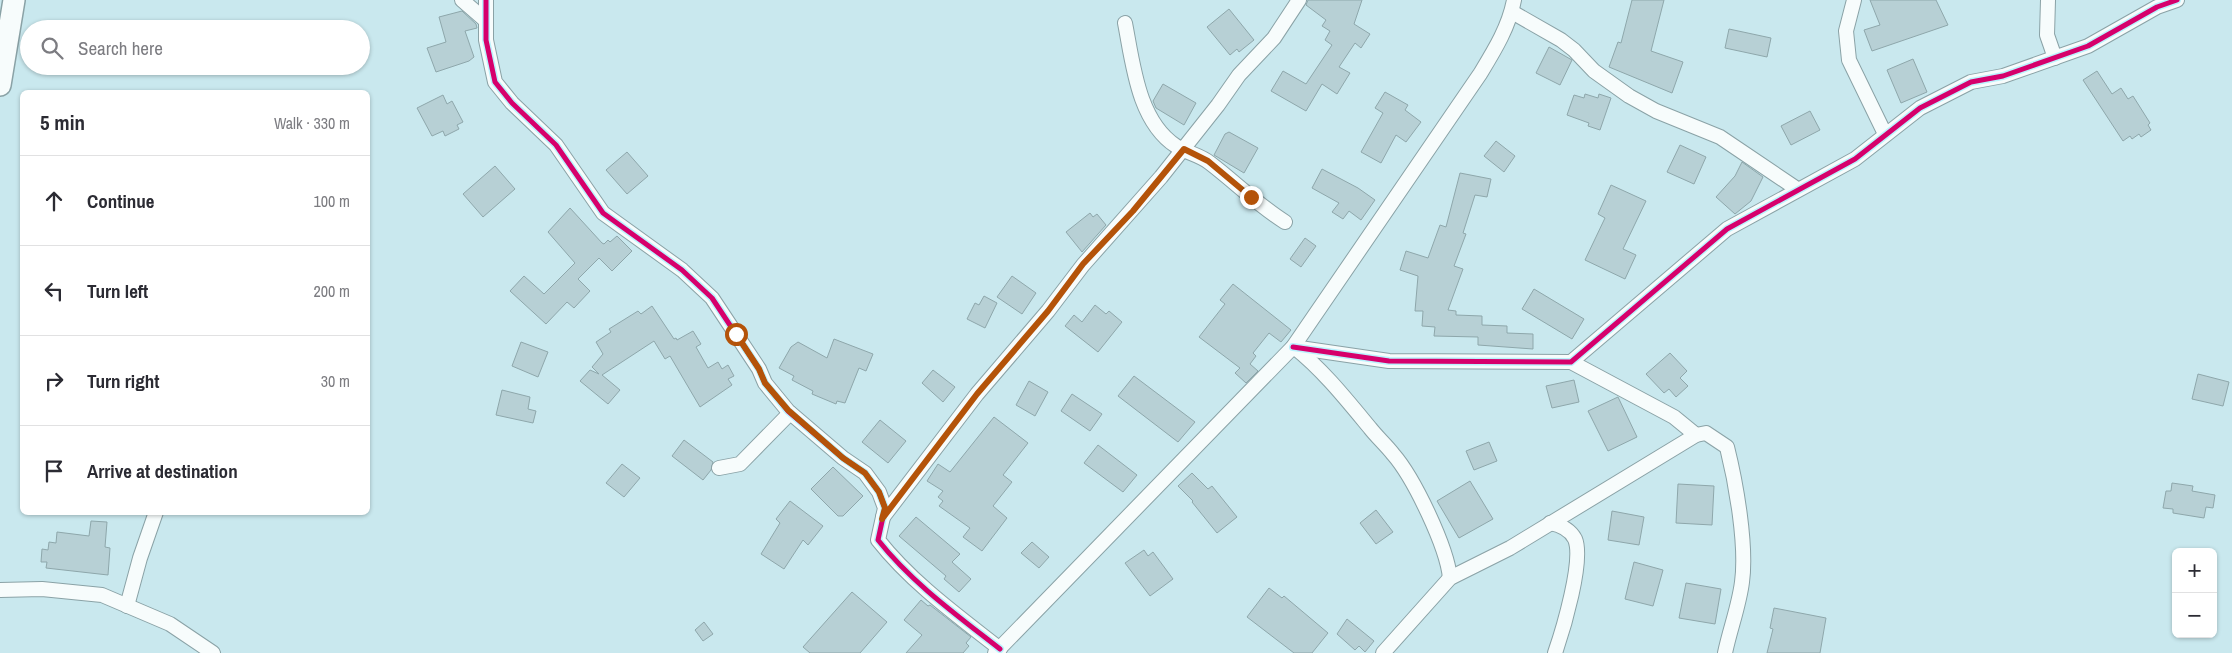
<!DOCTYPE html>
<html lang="en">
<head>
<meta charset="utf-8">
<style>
  body { margin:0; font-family:"Archivo Narrow",sans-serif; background:#f2f2f3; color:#2b2b33 }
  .controls { position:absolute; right:15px; bottom:15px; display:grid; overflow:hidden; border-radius:8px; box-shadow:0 1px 4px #0004 }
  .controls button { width:45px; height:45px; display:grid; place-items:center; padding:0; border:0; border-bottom:1px solid #e1e1e2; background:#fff; color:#2b2b33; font:25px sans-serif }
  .stop { position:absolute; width:15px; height:15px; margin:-11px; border:4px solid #b45309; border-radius:50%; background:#fff }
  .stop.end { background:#b45309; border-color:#fff; box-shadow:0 1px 5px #0008 }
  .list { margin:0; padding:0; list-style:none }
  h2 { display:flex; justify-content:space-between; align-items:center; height:65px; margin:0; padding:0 20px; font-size:21px }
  h2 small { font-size:16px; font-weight:400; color:#7c7c81 }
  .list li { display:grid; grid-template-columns:32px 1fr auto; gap:15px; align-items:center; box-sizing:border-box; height:90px; padding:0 20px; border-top:1px solid #e1e1e2 }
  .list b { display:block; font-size:19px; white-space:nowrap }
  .list em { font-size:16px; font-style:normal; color:#7c7c81 }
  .icon { flex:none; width:28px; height:28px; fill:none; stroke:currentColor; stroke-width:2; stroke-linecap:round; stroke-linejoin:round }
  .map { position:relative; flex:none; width:2232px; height:653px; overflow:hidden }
  .search { position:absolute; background:#fff; box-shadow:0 1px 4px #0004; left:20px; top:20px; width:350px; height:55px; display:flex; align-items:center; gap:12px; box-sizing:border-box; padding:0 18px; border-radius:28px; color:#7c7c81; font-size:19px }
  .panel { position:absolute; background:#fff; box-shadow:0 1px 4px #0004; left:20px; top:90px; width:350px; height:425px; border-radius:8px }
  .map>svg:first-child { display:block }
</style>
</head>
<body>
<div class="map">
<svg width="2232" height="653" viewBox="0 0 2232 653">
  <rect width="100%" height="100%" fill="#c9e8ee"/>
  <g fill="#b7d0d5" stroke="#8ea7ab">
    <path d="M1308,0H1362L1354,24L1370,34L1361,48L1355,43L1339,67L1350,73L1337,94L1322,84L1306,111L1271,91L1283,71L1306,84L1332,45L1325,40L1330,31L1322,26L1326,20L1306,5Z"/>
    <path d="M1632,0H1664L1651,51L1683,62L1672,93L1609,67L1618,42L1621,43Z"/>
    <path d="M1870,0H1936L1948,25L1872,51L1864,30L1880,25Z"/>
    <path d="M1229,9L1254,40L1239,52L1237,49L1230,55L1207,27Z"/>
    <path d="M462,11L476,24L477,28L465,31L474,57L469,61L436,72L427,48L446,42L439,17Z"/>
    <path d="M1729,29L1771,38L1767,57L1725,48Z"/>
    <path d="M1549,47L1572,60L1560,85L1536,73Z"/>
    <path d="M1913,59L1927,92L1901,103L1887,70Z"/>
    <path d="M2097,71L2112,94L2121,88L2128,99L2133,96L2150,123L2148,125L2151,130L2141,137L2139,134L2132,139L2130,136L2123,141L2083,80Z"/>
    <path d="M1163,84L1196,103L1184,125L1156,108L1153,101Z"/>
    <path d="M1385,92L1408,105L1405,110L1421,122L1406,142L1396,135L1381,163L1361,152L1383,113L1375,108Z"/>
    <path d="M1585,94L1598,98L1599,94L1611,98L1600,130L1588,126L1589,123L1567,115L1574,95L1584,98Z"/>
    <path d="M443,95L447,104L452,101L463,122L457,125L459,129L445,136L443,131L432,136L417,108Z"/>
    <path d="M1810,111L1820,130L1791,145L1781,126Z"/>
    <path d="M1229,132L1258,148L1244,173L1214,155L1225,134Z"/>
    <path d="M1496,141L1515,156L1504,172L1484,156Z"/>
    <path d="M1680,145L1706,157L1694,184L1667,172Z"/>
    <path d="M627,152L648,176L627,194L606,170Z"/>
    <path d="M1742,162L1763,177L1751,201L1735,214L1716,197L1735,176Z"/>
    <path d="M495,166L515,189L483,217L463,194Z"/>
    <path d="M1322,169L1358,188L1375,200L1361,220L1349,211L1343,219L1332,212L1339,203L1312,188Z"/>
    <path d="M1460,173L1491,179L1487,197L1475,195L1463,233L1466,234L1454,266L1463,269L1448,310L1456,311V315L1482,316V325L1507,326V333L1533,334V349L1478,345V337L1434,336L1435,327L1422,326L1423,311H1415L1418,276L1400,270L1406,251L1428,258L1440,225L1446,227Z"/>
    <path d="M1611,185L1646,201L1623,249L1636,255L1625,279L1585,260L1605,218L1598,214Z"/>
    <path d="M570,208L602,243L604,244L608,240L610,242L617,236L632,251L612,271L599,258L578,279L590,291L574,308L567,302L546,324L510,291L524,276L544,294L575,263L548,232Z"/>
    <path d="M1090,213L1093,217L1097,214L1106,225L1082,252L1066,232Z"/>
    <path d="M1305,238L1316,246L1301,267L1290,259Z"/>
    <path d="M1012,276L1036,293L1022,314L997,297Z"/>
    <path d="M1233,284L1291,330L1281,342L1269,333L1253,353L1256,356L1250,364L1258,371L1246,383L1235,373L1240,368L1199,337L1225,304L1220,300Z"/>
    <path d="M1534,289L1584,319L1572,339L1522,309Z"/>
    <path d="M984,296L997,303L985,328L967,319L975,303L979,305Z"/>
    <path d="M1095,305L1106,314L1109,311L1122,322L1098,352L1065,326L1074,315L1082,322Z"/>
    <path d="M652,306L674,339L676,338L677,340L693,331L701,344L696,347L708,368L718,362L722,369L728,365L734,376L728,379L732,385L700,407L670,356L665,359L654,341L602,375L620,390L608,404L580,381L590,370L599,374L592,367L603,354L596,342L611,332L609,329L638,311L641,314Z"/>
    <path d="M834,339L873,354L866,371L859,368L845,403L837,401L836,404L812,394L813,391L792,380L794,376L779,368L791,347L798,342L827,358Z"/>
    <path d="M521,342L548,352L538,377L512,366Z"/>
    <path d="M1670,353L1687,371L1680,378L1688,386L1676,397L1669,389L1664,393L1646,374Z"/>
    <path d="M933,370L955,387L943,402L922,383Z"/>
    <path d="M2198,374L2229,382L2223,406L2192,399Z"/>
    <path d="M1134,376L1195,422L1178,442L1118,396Z"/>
    <path d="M1574,380L1579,402L1552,408L1546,386Z"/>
    <path d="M1029,381L1048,392L1035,416L1016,405Z"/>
    <path d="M502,390L530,397L528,409L536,411L533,423L496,415Z"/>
    <path d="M1072,394L1102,414L1090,431L1061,411Z"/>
    <path d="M1618,397L1637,437L1608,451L1588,411Z"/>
    <path d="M994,417L1028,443L1003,475L1012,482L993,506L1007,518L982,551L963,537L970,528L939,506L943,501L938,497L943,491L927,481L938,464L950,472Z"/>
    <path d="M880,420L906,441L888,463L862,442Z"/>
    <path d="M684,440L713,462L711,470L703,480L672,456Z"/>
    <path d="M1489,442L1497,461L1474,470L1466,451Z"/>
    <path d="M1098,445L1137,475L1123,492L1084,463Z"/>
    <path d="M622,464L640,478L624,497L606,483Z"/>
    <path d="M833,467L863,496L843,516H838L811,489Z"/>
    <path d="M1192,473L1208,489L1212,486L1237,517L1217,533L1192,502L1193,501L1178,486Z"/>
    <path d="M1470,481L1493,519L1459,538L1437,501Z"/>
    <path d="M2172,483L2193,486L2192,491L2215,495L2213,508L2206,507L2204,518L2173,513V509L2163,508L2166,491H2171Z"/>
    <path d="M1678,484L1714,486L1712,525L1676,523Z"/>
    <path d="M790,501L823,526L808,545L803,540L784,569L761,554L780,523L776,519Z"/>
    <path d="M1376,510L1393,532L1376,544L1360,523Z"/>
    <path d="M1612,511L1644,517L1639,545L1608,540Z"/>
    <path d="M916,517L960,554L952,562L971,579L959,592L944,579L946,576L899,536Z"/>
    <path d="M91,521L107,522L105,547L110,548L108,575L46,568L47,562H41L42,549L48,550L49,542L56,543L57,532L89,536Z"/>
    <path d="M1032,542L1049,557L1039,568L1021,553Z"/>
    <path d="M1144,550L1148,556L1153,552L1173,579L1150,596L1125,563Z"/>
    <path d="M1634,562L1663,570L1653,606L1625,599Z"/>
    <path d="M1686,583L1721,589L1715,624L1679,618Z"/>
    <path d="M1269,588L1282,598L1284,596L1328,633L1312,653H1294L1247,617Z"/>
    <path d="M852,592L887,622L860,653H810L803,647Z"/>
    <path d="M921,600L928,606L930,605L971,637L966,643L969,646L963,653H906L922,635L904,620Z"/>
    <path d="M1774,608L1826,618L1820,653H1767L1773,629L1770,628Z"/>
    <path d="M1347,619L1374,641L1365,652L1359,646L1355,650L1337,634Z"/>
    <path d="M704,622L713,634L703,641L695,630Z"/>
  </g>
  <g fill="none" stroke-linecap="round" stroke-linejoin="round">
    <g stroke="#8aa2a6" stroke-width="16">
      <g id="minor">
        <path d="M462,0L485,20"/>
        <path d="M486,0V40L495,82L512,103L556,145L603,213L682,270L712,298L759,369L765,383L788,411L843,458L865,473L879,492L885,508L878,540C912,583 958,616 1000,649"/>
        <path d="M1854,0L1846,31L1849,60L1885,134"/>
        <path d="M2048,0L2047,35L2055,58"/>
        <path d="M1512,12L1561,40L1574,50L1594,71L1629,96L1656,111L1720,137L1797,189"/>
        <path d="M1125,23C1133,64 1138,121 1176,146C1187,153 1200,155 1210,163C1236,183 1258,205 1285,222"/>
        <path d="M1293,347L1389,361L1571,362L1727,229L1855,159L1920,108L1971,82L2003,76L2088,46L2157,7L2177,0"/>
        <path d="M1294,347C1323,370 1346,399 1370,428C1377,437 1386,445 1393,454C1414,478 1447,547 1450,578"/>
        <path d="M1571,362L1674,417L1696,435"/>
        <path d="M719,468L740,464L790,413"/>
        <path d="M883,517L977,394L1048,311L1083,265L1161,177L1218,105L1239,75L1274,38L1299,0"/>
        <path d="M1550,523C1560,525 1570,529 1575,539C1584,560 1563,630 1555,653"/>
        <path d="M0,590L42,589L102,595L170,624L213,653"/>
        <path d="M127,606L140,558L156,512"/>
        <path d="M995,653L1293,347L1480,74C1494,51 1509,27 1514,0"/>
        <path d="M1383,653L1450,578L1510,548L1696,435L1706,433L1727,447C1736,483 1747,545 1742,582C1739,606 1730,629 1725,653"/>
      </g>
    </g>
    <g stroke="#8aa2a6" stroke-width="24">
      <path id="primary" d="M0,85L14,0"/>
    </g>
    <use href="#minor" stroke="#f7fcfc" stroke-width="14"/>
    <use href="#primary" stroke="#f7fcfc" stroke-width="21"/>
    <g stroke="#baf2fd" stroke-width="8">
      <g id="cycleway">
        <path d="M486,0V40L495,82L512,103L556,145L603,213L682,270L712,298L759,369L765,383L788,411L843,458L865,473L879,492L885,508L878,540C912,583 958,616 1000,649"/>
        <path d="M1293,347L1389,361L1571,362L1727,229L1855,159L1920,108L1971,82L2003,76L2088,46L2157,7L2177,0"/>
      </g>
    </g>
    <use href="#cycleway" stroke="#d6006c" stroke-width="5"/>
  </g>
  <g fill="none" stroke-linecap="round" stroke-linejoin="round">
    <path stroke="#b45309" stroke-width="6" d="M736,334L759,369L765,383L788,410L843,458L865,473L879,492L885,508L882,519L977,394L1048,311L1083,264L1133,211L1184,149L1208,161L1251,197"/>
  </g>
</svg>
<div class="controls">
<button>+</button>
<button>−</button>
</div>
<div class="stop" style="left:736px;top:334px"></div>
<div class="stop end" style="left:1251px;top:197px"></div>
<div class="search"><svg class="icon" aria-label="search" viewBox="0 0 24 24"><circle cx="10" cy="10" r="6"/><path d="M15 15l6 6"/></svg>Search here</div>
<section class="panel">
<h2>5 min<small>Walk · 330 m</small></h2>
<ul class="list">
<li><svg class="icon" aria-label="ahead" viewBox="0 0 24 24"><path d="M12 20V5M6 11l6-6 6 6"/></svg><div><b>Continue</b></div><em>100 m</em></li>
<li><svg class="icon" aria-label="left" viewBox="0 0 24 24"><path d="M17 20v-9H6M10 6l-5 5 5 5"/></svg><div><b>Turn left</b></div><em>200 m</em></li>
<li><svg class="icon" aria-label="right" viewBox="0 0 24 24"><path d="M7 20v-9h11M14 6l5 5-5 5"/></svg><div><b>Turn right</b></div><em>30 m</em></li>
<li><svg class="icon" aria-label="arrive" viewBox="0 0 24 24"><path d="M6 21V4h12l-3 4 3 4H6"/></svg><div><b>Arrive at destination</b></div></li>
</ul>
</section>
</div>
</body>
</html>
